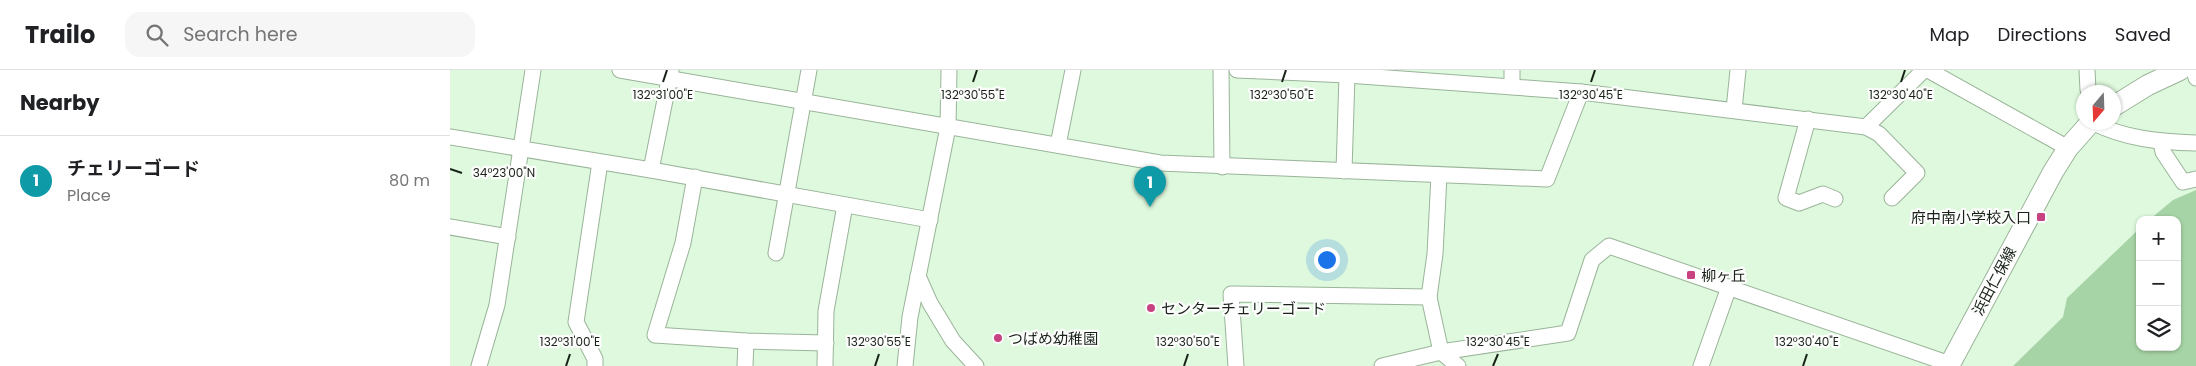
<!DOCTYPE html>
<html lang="en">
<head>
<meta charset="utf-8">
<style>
  body { margin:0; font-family:Poppins,"Noto Sans JP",sans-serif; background:#f6f6f6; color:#202124 }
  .controls { position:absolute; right:15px; bottom:15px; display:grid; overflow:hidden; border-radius:10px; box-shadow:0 1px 4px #0004 }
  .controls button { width:45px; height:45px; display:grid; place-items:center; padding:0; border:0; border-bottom:1px solid #e0e0e0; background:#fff; color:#202124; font:25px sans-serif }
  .compass { position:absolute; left:1626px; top:15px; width:45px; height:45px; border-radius:50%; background:#fff; box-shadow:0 1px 4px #0004; rotate:199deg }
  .you { position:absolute; left:876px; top:189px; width:18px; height:18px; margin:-12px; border:4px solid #fff; border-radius:50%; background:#1a73e8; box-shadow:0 0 0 8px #1a73e833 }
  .badge { display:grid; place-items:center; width:32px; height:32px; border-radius:50%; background:#ea580c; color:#fff; font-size:16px; font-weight:700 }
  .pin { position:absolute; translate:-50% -41px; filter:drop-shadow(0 1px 2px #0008) }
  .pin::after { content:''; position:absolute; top:26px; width:18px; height:15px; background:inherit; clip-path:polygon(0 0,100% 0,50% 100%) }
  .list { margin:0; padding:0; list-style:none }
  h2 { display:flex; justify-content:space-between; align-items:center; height:65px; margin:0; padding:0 20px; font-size:21px }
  h2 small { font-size:16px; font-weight:400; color:#757577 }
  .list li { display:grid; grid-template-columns:32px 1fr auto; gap:15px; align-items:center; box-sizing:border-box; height:90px; padding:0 20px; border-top:1px solid #e0e0e0 }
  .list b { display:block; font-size:19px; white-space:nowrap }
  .list p { margin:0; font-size:16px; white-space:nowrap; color:#757577 }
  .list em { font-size:16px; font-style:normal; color:#757577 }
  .icon { flex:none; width:28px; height:28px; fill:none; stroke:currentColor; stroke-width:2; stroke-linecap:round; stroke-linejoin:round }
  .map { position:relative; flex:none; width:1746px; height:296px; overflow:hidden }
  header { display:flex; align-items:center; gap:30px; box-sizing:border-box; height:70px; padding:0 25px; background:#fff; border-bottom:1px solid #e0e0e0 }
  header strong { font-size:24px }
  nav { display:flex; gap:28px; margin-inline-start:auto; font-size:18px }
  .search { width:350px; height:45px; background:#f6f6f6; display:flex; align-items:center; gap:12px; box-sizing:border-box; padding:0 18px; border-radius:15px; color:#757577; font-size:19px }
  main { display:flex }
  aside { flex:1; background:#fff }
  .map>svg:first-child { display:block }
</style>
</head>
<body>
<header>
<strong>Trailo</strong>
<div class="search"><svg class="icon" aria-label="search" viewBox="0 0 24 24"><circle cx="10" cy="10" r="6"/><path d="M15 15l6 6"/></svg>Search here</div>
<nav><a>Map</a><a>Directions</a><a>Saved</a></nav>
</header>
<main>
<aside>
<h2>Nearby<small></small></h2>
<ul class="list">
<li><span class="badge" style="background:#0f9aa8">1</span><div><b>チェリーゴード</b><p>Place</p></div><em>80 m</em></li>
</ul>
</aside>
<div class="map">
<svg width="1746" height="296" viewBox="0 0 1746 296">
  <rect width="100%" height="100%" fill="#def9dd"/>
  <path fill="#a7d4a6" d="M1746,120V296H1563L1613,247L1617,228L1690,158V277H1727V150H1699L1723,130Z"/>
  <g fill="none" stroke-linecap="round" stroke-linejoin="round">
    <g stroke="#9ab499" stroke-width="17">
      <g id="street">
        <path d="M170,0L710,93L1097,109L1131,22"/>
        <path d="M771,0L772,97"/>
        <path d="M787,0L897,5L1131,22L1416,57L1474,0"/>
        <path d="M1478,0L1618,78"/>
        <path d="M1637,0L1638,20"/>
        <path d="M1744,0L1746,8"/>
        <path d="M1062,17V0"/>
        <path d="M1284,40L1288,0"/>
        <path d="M1358,49L1336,128L1349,133L1373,124L1385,129"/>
        <path d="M1642,52C1675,69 1710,72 1746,73"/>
        <path d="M1416,57L1429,64L1467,103L1442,128"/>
        <path d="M0,67L201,100L480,150"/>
        <path d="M1711,72L1713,82L1733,112L1746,109"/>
        <path d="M608,75L623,0"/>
        <path d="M201,100L221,0"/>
        <path d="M894,101L897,5"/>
        <path d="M989,105L985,184L979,227L991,282L1008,296"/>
        <path d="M245,107L233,173L205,265L296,271L376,273"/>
        <path d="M0,157L58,167"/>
        <path d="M326,183L359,0"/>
        <path d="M468,206L480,233L503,271L526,296"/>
        <path d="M29,296L47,235L83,0"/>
        <path d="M145,296V289L126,252L150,92"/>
        <path d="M295,296L296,271"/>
        <path d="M375,296L376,241L395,135"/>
        <path d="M455,296L460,247L498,57L499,0"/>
        <path d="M786,296L781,224L979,227"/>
        <path d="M932,296L991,282L1118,263L1142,190L1159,176L1500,294"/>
        <path d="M1251,296L1279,217"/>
      </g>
    </g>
    <g stroke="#9ab499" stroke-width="22">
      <g id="secondary">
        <path d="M1664,36L1698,15L1730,0"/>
        <path d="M1499,296L1603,102L1618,78L1641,52"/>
      </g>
    </g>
    <use href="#street" stroke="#fff" stroke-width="15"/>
    <use href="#secondary" stroke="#fff" stroke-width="20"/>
  </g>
  <path fill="none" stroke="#182218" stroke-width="2" d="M213,12L217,0M523,12L527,0M832,12L836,0M1141,12L1145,0M1451,12L1455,0M0,99L12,103M116,296L120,284M425,296L429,284M734,296L738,284M1043,296L1048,284M1353,296L1357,284"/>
  <g fill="#c84181" stroke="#fdfdfd" stroke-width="2">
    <rect x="1586" y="142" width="10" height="10" rx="2.5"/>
    <rect x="1236" y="200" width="10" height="10" rx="2.5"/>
    <circle cx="701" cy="238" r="5"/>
    <circle cx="548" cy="268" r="5"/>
  </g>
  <g text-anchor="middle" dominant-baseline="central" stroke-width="4.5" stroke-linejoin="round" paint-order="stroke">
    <g font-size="15" fill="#182218" stroke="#fdfdfd" text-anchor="start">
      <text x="1581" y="147" text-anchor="end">府中南小学校入口</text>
      <text x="1251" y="205">柳ヶ丘</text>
      <text x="711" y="238">センターチェリーゴード</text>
      <text x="558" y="268">つばめ幼稚園</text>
    </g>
    <g font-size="15" fill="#182218" stroke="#fdfdfd">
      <text transform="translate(1544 211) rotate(-62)">浜田仁保線</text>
    </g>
  </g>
  <g font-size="12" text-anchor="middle" fill="#182218" stroke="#fdfdfd" stroke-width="4.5" stroke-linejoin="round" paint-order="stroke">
    <text x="213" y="29">132°31'00"E</text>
    <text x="523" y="29">132°30'55"E</text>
    <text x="832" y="29">132°30'50"E</text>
    <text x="1141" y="29">132°30'45"E</text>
    <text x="1451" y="29">132°30'40"E</text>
    <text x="54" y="107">34°23'00"N</text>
    <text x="120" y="276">132°31'00"E</text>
    <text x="429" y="276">132°30'55"E</text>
    <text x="738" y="276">132°30'50"E</text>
    <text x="1048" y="276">132°30'45"E</text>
    <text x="1357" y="276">132°30'40"E</text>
  </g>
</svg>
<div class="controls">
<button>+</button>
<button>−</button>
<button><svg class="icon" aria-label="layers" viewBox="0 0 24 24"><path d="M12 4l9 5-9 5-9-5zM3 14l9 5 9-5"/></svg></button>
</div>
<svg class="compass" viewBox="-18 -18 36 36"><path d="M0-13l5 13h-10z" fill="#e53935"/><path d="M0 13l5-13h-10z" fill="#757577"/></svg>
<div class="you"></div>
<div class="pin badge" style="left:700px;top:137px;background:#0f9aa8">1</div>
</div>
</main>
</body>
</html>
